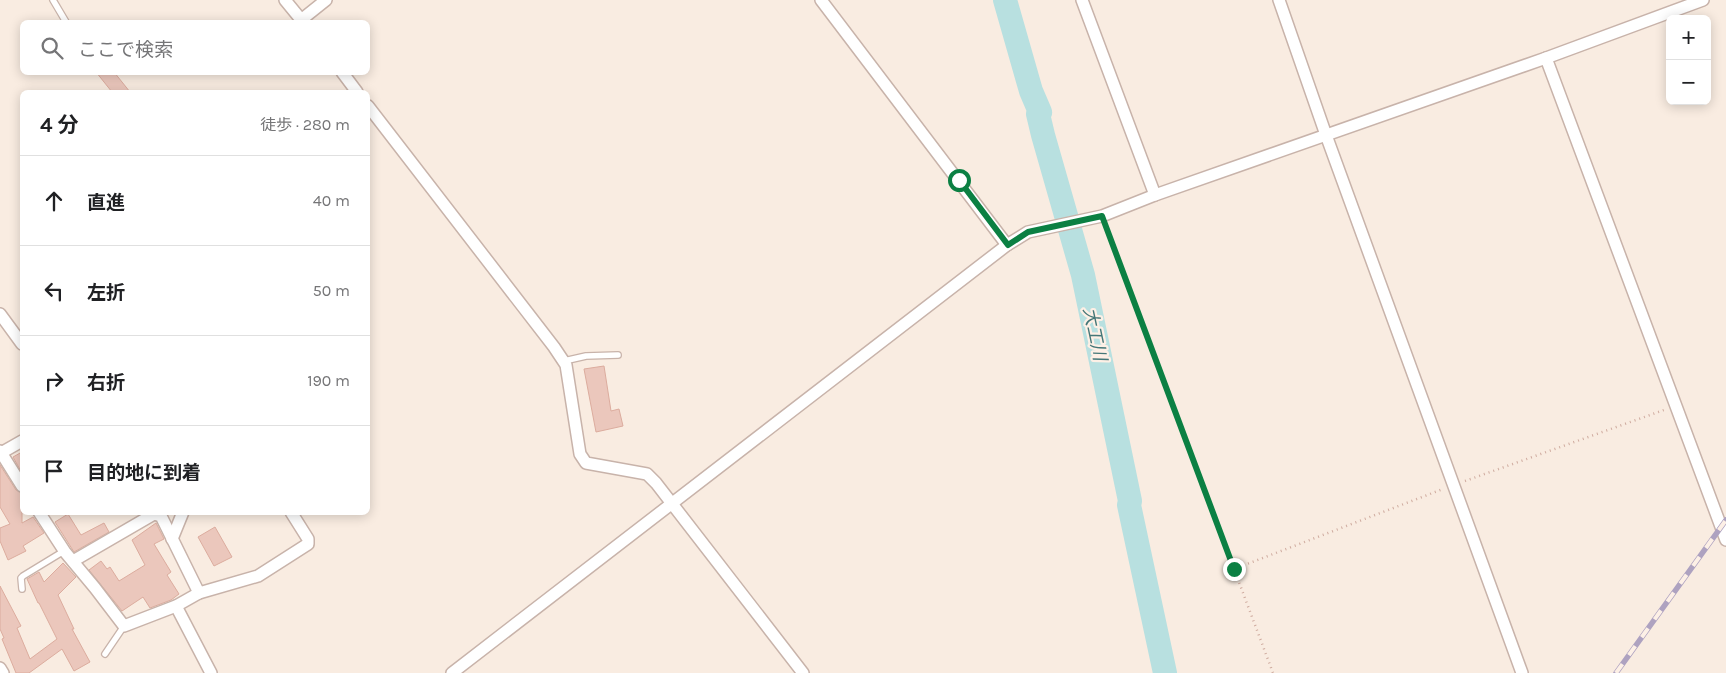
<!DOCTYPE html>
<html lang="ja">
<head>
<meta charset="utf-8">
<style>
  body { margin:0; font-family:Karla,"Noto Sans JP",sans-serif; background:#f6f6f6; color:#202124 }
  .controls { position:absolute; right:15px; top:15px; display:grid; overflow:hidden; border-radius:8px; box-shadow:0 2px 12px #0003 }
  .controls button { width:45px; height:45px; display:grid; place-items:center; padding:0; border:0; border-bottom:1px solid #e0e0e0; background:#fff; color:#202124; font:25px sans-serif }
  .stop { position:absolute; width:15px; height:15px; margin:-11px; border:4px solid #0b8043; border-radius:50%; background:#fff }
  .stop.end { background:#0b8043; border-color:#fff; box-shadow:0 1px 5px #0008 }
  .list { margin:0; padding:0; list-style:none }
  h2 { display:flex; justify-content:space-between; align-items:center; height:65px; margin:0; padding:0 20px; font-size:21px }
  h2 small { font-size:16px; font-weight:400; color:#757577 }
  .list li { display:grid; grid-template-columns:32px 1fr auto; gap:15px; align-items:center; box-sizing:border-box; height:90px; padding:0 20px; border-top:1px solid #e0e0e0 }
  .list b { display:block; font-size:19px; white-space:nowrap }
  .list em { font-size:16px; font-style:normal; color:#757577 }
  .icon { flex:none; width:28px; height:28px; fill:none; stroke:currentColor; stroke-width:2; stroke-linecap:round; stroke-linejoin:round }
  .map { position:relative; flex:none; width:1726px; height:673px; overflow:hidden }
  .search { position:absolute; background:#fff; box-shadow:0 2px 12px #0003; left:20px; top:20px; width:350px; height:55px; display:flex; align-items:center; gap:12px; box-sizing:border-box; padding:0 18px; border-radius:8px; color:#757577; font-size:19px }
  .panel { position:absolute; background:#fff; box-shadow:0 2px 12px #0003; left:20px; top:90px; width:350px; height:425px; border-radius:8px }
  .map>svg:first-child { display:block }
</style>
</head>
<body>
<div class="map">
<svg width="1726" height="673" viewBox="0 0 1726 673">
  <rect width="100%" height="100%" fill="#f9ece1"/>
  <g fill="none" stroke-linecap="round" stroke-linejoin="round">
    <path stroke="#b8e0e0" stroke-width="24" d="M1005,0L1031,91L1040,112L1038,114L1043,135L1083,275L1130,501L1129,505L1165,673"/>
  </g>
  <g fill="#ebc7bc" stroke="#dcac9e">
    <path d="M96,72H114L130,92H112Z"/>
    <path d="M604,366L611,411L619,409L623,426L596,432L584,369Z"/>
    <path d="M22,452V473L13,457Z"/>
    <path d="M0,465L16,490L22,493V523L33,517L44,533L23,546L26,551L8,560L0,541V528L10,524L0,507Z"/>
    <path d="M68,514L81,535L104,523L109,532L74,552L55,522Z"/>
    <path d="M156,523L164,539L154,544L171,572L167,575L179,594L171,600L150,608L143,597L122,611L89,570L101,561L107,569L110,567L119,581L145,565L132,540Z"/>
    <path d="M215,527L232,557L214,566L198,537Z"/>
    <path d="M63,563L76,577L58,595L74,629H72L90,662L74,671L62,649L29,673H16L2,639L4,638L0,629V586L21,626L17,628L30,659L57,639L39,603H38L27,579L39,572L44,582Z"/>
  </g>
  <g fill="none" stroke-linecap="round" stroke-linejoin="round">
    <g stroke="#c8b3aa" stroke-width="8">
      <g id="lane">
        <path d="M53,0L66,22"/>
        <path d="M564,361L586,356L618,355"/>
        <path d="M22,589L21,578L23,576L64,551"/>
        <path d="M105,654L124,626"/>
      </g>
    </g>
    <g stroke="#c8b3aa" stroke-width="14">
      <g id="street">
        <path d="M285,0L303,22"/>
        <path d="M821,0L1007,245"/>
        <path d="M1082,0L1155,195"/>
        <path d="M1279,0L1326,135L1522,673"/>
        <path d="M301,20L326,0"/>
        <path d="M1546,58L1726,540"/>
        <path d="M342,72L357,92"/>
        <path d="M368,106L554,347L566,365L580,454L586,463L647,474L656,483L803,673"/>
        <path d="M0,314L22,344"/>
        <path d="M0,451L22,486"/>
        <path d="M1,453L22,441"/>
        <path d="M39,512L65,552L95,588L124,626L176,606L199,593L258,576L308,544V539L291,512"/>
        <path d="M172,539L183,512"/>
        <path d="M73,561L154,514L161,516L199,593"/>
        <path d="M176,606L211,673"/>
        <path d="M0,668L3,673"/>
        <path d="M452,673L1007,245L1028,232L1102,216L1155,195L1546,58L1703,0"/>
      </g>
    </g>
    <g stroke="#cfab9f" stroke-width="2.5" stroke-dasharray="1 4" stroke-linecap="butt">
      <path d="M1106,227L1273,673"/>
      <path d="M1465,481L1664,410"/>
      <path d="M1234,569L1443,489"/>
    </g>
    <use href="#lane" stroke="#fff" stroke-width="5.5"/>
    <use href="#street" stroke="#fff" stroke-width="11"/>
    <g stroke="#aea2c0" stroke-width="5.5">
      <path id="rail" d="M1616,673L1726,520"/>
    </g>
    <use href="#rail" stroke="#fdf0e6" stroke-width="4" stroke-dasharray="11" stroke-linecap="butt"/>
  </g>
  <g fill="none" stroke-linecap="round" stroke-linejoin="round">
    <path stroke="#0b8043" stroke-width="6" d="M959,180L1008,245L1028,232L1102,216L1234,569"/>
  </g>
  <g text-anchor="middle" dominant-baseline="central" stroke-width="4.5" stroke-linejoin="round" paint-order="stroke">
    <g font-size="18" font-style="italic" fill="#447778" stroke="#fdf0e6">
      <text transform="translate(1095 334) rotate(78)">大工川</text>
    </g>
  </g>
</svg>
<div class="controls">
<button>+</button>
<button>−</button>
</div>
<div class="stop" style="left:959px;top:180px"></div>
<div class="stop end" style="left:1234px;top:569px"></div>
<div class="search"><svg class="icon" aria-label="search" viewBox="0 0 24 24"><circle cx="10" cy="10" r="6"/><path d="M15 15l6 6"/></svg>ここで検索</div>
<section class="panel">
<h2>4 分<small>徒歩 · 280 m</small></h2>
<ul class="list">
<li><svg class="icon" aria-label="ahead" viewBox="0 0 24 24"><path d="M12 20V5M6 11l6-6 6 6"/></svg><div><b>直進</b></div><em>40 m</em></li>
<li><svg class="icon" aria-label="left" viewBox="0 0 24 24"><path d="M17 20v-9H6M10 6l-5 5 5 5"/></svg><div><b>左折</b></div><em>50 m</em></li>
<li><svg class="icon" aria-label="right" viewBox="0 0 24 24"><path d="M7 20v-9h11M14 6l5 5-5 5"/></svg><div><b>右折</b></div><em>190 m</em></li>
<li><svg class="icon" aria-label="arrive" viewBox="0 0 24 24"><path d="M6 21V4h12l-3 4 3 4H6"/></svg><div><b>目的地に到着</b></div></li>
</ul>
</section>
</div>
</body>
</html>
